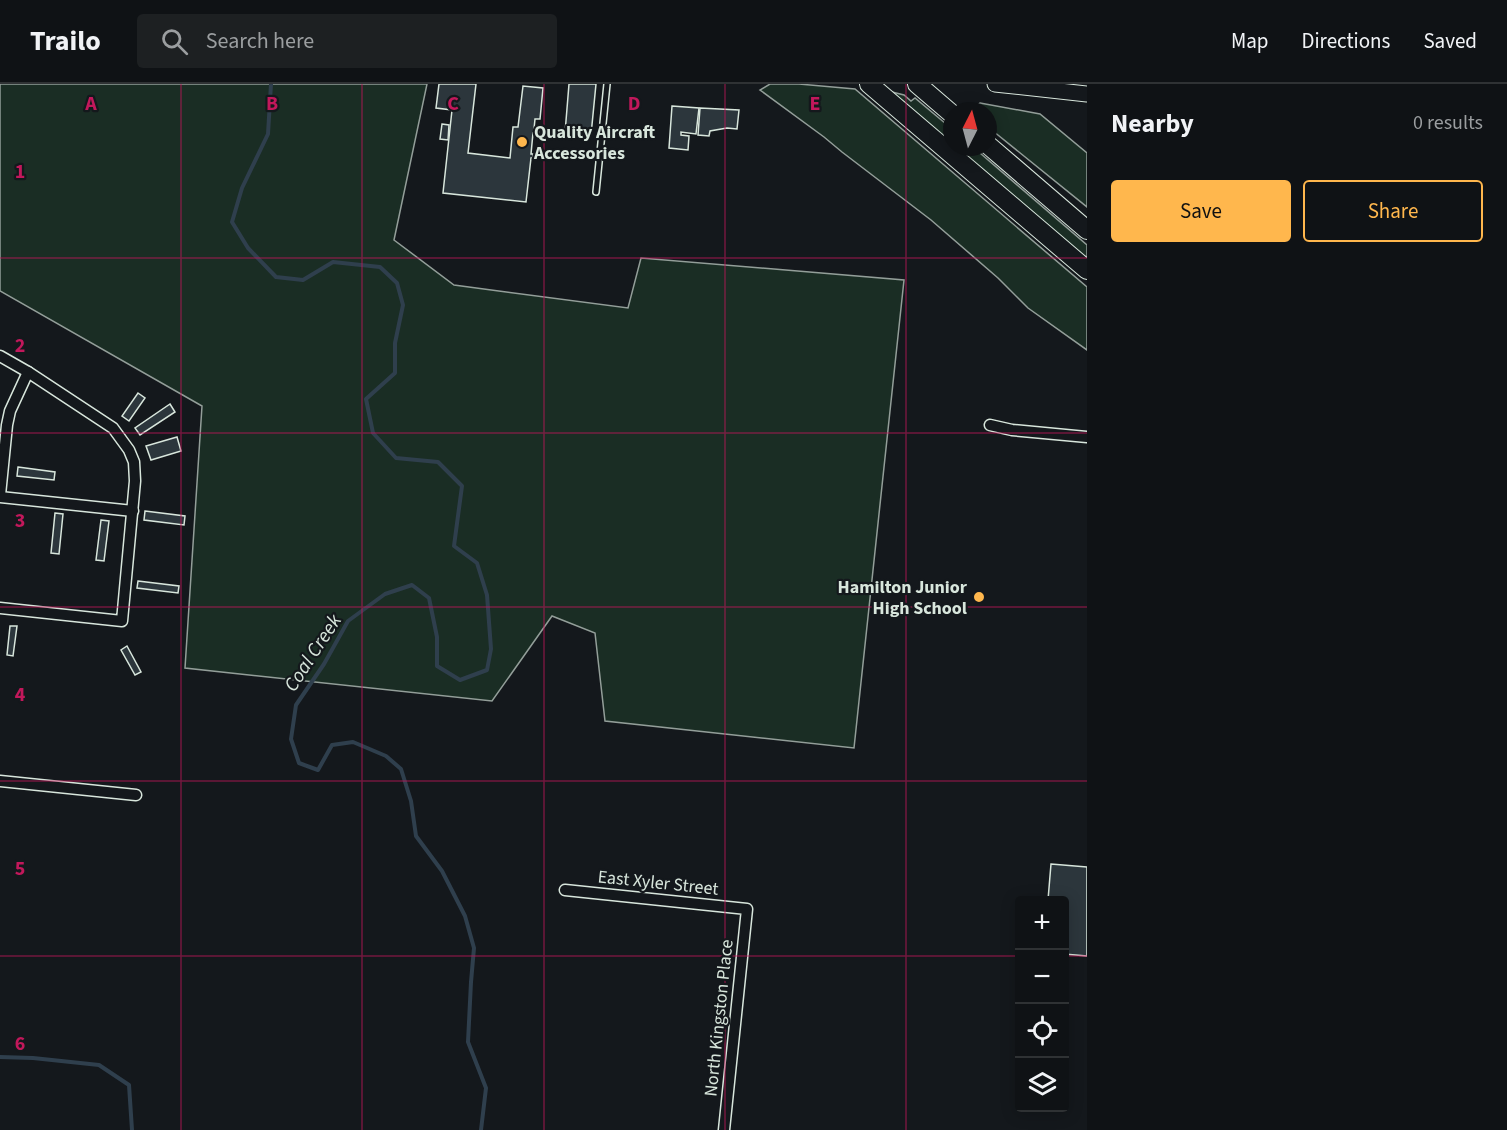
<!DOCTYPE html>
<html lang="en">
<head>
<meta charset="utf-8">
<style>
  body { margin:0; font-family:"Source Sans 3",sans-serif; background:#1d2022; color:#f1f3f6 }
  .controls { position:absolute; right:18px; bottom:18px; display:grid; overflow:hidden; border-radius:6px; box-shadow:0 3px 15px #0003 }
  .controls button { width:54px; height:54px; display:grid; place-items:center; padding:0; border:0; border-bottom:2px solid #2f3234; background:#0f1215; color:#f1f3f6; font:30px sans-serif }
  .compass { position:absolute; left:943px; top:18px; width:54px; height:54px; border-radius:50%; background:#0f1215; box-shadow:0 3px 15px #0003; rotate:6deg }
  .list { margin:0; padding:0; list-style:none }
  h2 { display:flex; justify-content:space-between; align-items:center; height:78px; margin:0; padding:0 24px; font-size:26px }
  h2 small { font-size:20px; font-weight:400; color:#9b9ea0 }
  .actions { display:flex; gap:12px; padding:18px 24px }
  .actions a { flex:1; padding:14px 0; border:2px solid #ffb74d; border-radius:6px; text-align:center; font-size:21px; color:#ffb74d }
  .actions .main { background:#ffb74d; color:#111 }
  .icon { flex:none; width:33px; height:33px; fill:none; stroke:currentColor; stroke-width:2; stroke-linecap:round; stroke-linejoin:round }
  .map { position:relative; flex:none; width:1087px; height:1046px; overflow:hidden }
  header { display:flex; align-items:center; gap:36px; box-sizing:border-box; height:84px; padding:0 30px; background:#0f1215; border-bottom:2px solid #2f3234 }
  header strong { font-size:28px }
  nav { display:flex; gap:33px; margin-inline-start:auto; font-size:21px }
  .search { width:420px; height:54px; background:#1d2022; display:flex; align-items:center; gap:15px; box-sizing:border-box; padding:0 21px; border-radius:6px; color:#9b9ea0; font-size:22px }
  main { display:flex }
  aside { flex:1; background:#0f1215 }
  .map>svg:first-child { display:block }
</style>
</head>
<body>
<header>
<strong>Trailo</strong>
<div class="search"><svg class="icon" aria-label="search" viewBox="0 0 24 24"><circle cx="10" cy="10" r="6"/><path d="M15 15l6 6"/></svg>Search here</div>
<nav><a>Map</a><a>Directions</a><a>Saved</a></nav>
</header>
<main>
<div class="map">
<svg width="1087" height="1046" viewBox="0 0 1087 1046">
  <rect width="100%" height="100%" fill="#14181c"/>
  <g fill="#1a2d24" stroke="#939e99" stroke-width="1.5">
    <path d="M0,0H427L394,156L454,201L628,224L641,174L904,196L854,664L605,637L595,549L552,532L492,617L185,584L202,322L0,207Z"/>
    <path d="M770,0H799L855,5L1087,203V266L1028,224L998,194L931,136L842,68L824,53L760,6Z"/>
    <path d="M892,8L904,11L911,17L915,14L952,45V60Z"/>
    <path d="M980,19L1040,30L1087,69V123L988,43V27H972Z"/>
    <path d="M955,63H973L1087,161V176Z"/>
  </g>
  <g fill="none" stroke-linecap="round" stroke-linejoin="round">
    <g stroke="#2f3f4d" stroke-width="4">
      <path d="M271,0L268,50L242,104L232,138L248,164L276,193L303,196L333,178L380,183L397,199L403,221L395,259V289L366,315L373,349L396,374L438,378L462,402L454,462L477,479L487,511L491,565L487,586L460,596L437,582V553L429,514L412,501L385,510L348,537L324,580L296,621L291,655L299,679L318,686L332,661L353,658L386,672L401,685L411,717L416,752L442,787L465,832L474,864L471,898L468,958L486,1004L481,1046"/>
      <path d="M0,973L33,974L99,981L129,1001L132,1046"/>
    </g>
  </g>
  <g fill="#2c363c" stroke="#d8e6dc" stroke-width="1.5">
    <path d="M439,0H476L468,69L510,74L513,43H518L523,2L543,4L540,35H535L534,45H539V49H533L531,70H533V74H531L526,118L443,109L452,26L436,24Z"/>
    <path d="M569,0H596L591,51L565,49Z"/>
    <path d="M672,22L699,24L696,50L681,48V51L689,52L688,66L669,64Z"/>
    <path d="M700,24L739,26L737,45L727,44L710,47L709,52L698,51Z"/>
    <path d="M442,40L449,41L448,56L440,55Z"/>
    <path d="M138,309L145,314L129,337L122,332Z"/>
    <path d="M170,320L175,328L140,351L135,344Z"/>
    <path d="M177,353L181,367L151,376L146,362Z"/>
    <path d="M18,383L55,388L54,396L17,392Z"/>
    <path d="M145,427L185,432L184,441L144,436Z"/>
    <path d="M55,429L63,430L59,470L51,469Z"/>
    <path d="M101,436L109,437L104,477L96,476Z"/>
    <path d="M138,497L179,502L178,509L137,504Z"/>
    <path d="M10,542H17L13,572L7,571Z"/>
    <path d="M127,562L141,588L135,591L121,566Z"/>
    <path d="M1051,780L1087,783V872L1064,870V816H1048Z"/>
  </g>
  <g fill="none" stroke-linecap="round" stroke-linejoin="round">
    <g stroke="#d8e6dc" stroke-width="8">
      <path id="service" d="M596,108L607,0"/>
    </g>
    <g stroke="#d8e6dc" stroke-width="13">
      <g id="minor">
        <path d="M0,272L28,288L113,344L129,366L134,378L135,397L122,537L0,524"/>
        <path d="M990,341L1012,346L1087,353"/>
        <path d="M0,411L7,341L10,327L28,288"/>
        <path d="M0,413L133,427"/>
        <path d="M0,697L136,711"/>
        <path d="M565,806L747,825L724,1046"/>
      </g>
    </g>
    <g stroke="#d8e6dc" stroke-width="17">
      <path id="secondary" d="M995,0L1087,10"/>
    </g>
    <g stroke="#d8e6dc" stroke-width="20">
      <g id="motorway">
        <path d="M869,0L1087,186"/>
        <path d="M917,0L952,30"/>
        <path d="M988,61L1087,146"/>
      </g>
    </g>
    <use href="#service" stroke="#14181c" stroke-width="5"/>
    <use href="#minor" stroke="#14181c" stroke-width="10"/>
    <use href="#secondary" stroke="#14181c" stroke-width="15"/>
    <use href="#motorway" stroke="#14181c" stroke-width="18"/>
  </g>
  <path fill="none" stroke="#c2185b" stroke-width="1.5" stroke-opacity="0.55" d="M181,0V1046M362,0V1046M544,0V1046M725,0V1046M906,0V1046M0,174H1087M0,349H1087M0,523H1087M0,697H1087M0,872H1020M1064,872H1087"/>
  <g fill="#ffb74d" stroke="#14181c" stroke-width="2">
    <circle cx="522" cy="58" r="6"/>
    <circle cx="979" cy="513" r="6"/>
  </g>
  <g text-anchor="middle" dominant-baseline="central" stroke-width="4.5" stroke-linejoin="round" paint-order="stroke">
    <g font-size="18" font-weight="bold" fill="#d8e6dc" stroke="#14181c" text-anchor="start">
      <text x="534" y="48">Quality Aircraft<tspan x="534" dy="21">Accessories</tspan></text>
      <text x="967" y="503" text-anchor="end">Hamilton Junior<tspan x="967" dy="21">High School</tspan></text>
    </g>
    <g font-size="18" fill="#d8e6dc" stroke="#14181c">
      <text transform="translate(658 799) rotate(6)">East Xyler Street</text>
      <text transform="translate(719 934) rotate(-84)">North Kingston Place</text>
    </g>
    <g font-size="20" font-style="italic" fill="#d8e6dc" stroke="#14181c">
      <text transform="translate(313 569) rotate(-57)">Coal Creek</text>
    </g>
  </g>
  <g font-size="20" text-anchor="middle" font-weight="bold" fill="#c2185b" stroke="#14181c" stroke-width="4.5" stroke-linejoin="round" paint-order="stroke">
    <text x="91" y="26">A</text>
    <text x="272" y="26">B</text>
    <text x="453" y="26">C</text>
    <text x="634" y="26">D</text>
    <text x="815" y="26">E</text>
    <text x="20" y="94">1</text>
    <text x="20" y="268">2</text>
    <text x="20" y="443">3</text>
    <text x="20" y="617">4</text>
    <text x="20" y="791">5</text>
    <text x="20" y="966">6</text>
  </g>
</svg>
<div class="controls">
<button>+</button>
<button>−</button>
<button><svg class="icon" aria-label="locate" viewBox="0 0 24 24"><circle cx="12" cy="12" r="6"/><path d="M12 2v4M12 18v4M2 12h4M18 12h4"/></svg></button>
<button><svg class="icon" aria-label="layers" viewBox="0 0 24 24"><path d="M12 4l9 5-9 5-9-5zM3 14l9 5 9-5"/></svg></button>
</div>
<svg class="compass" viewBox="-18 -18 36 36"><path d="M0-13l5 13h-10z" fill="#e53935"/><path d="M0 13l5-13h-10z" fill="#9b9ea0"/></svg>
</div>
<aside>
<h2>Nearby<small>0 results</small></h2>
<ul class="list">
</ul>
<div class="actions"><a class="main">Save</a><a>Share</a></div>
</aside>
</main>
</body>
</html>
